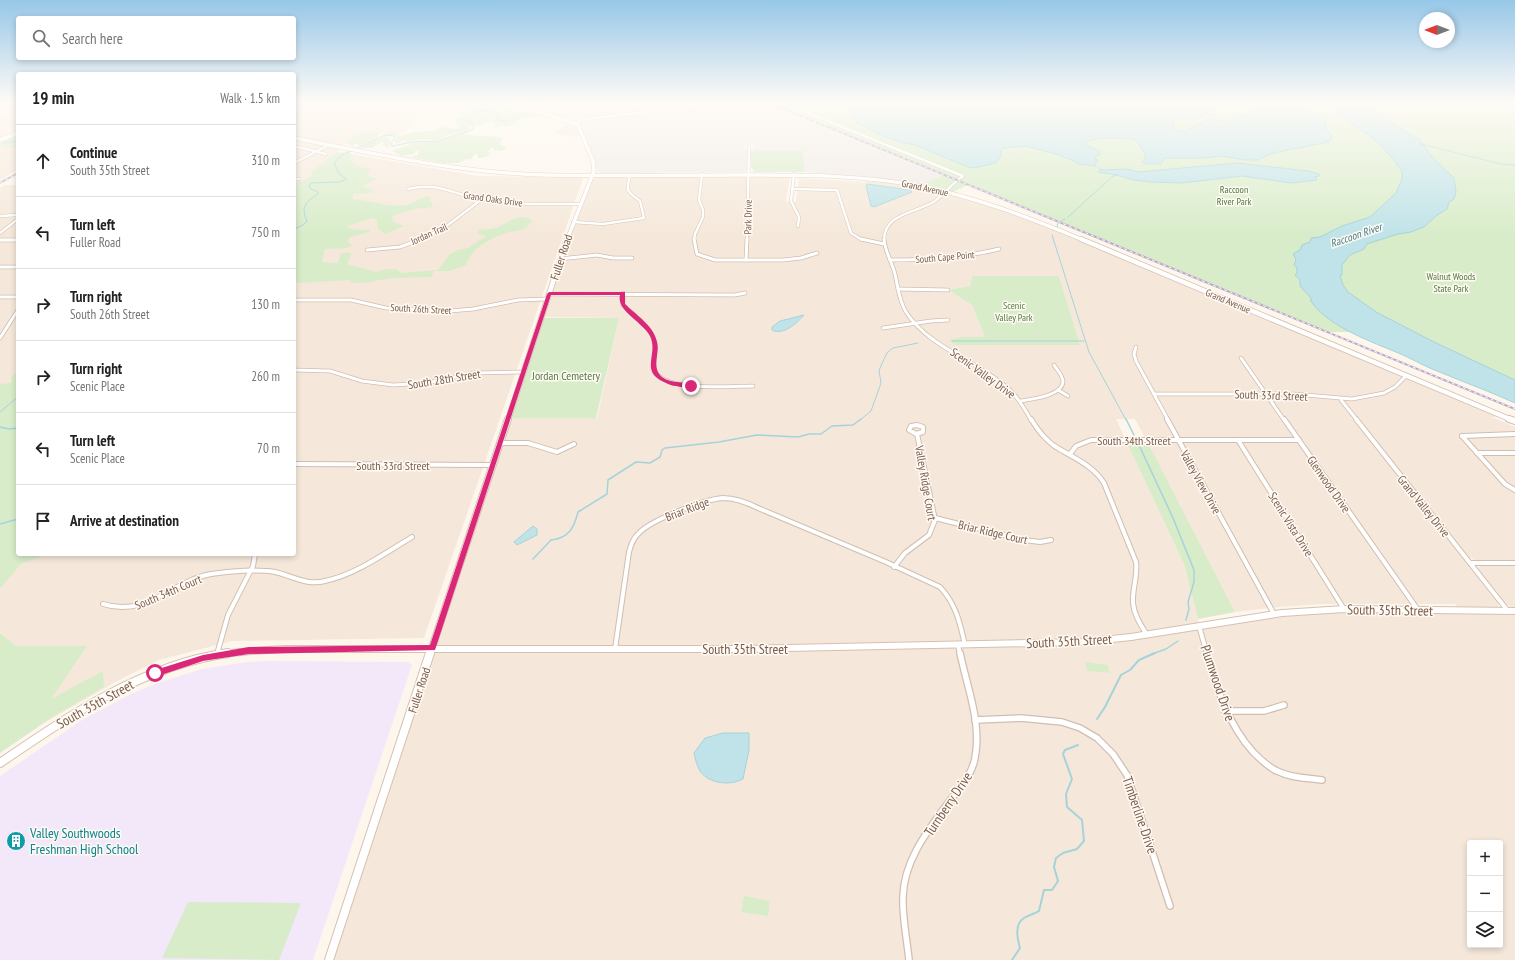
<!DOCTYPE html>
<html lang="en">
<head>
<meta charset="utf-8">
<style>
  body { margin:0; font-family:"PT Sans Narrow",sans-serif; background:#f2f2f2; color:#222 }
  .controls { position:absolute; right:12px; bottom:12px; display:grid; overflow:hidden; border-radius:4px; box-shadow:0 2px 6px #0003 }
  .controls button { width:36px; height:36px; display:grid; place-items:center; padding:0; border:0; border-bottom:1px solid #e0e0e0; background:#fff; color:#222; font:20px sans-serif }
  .compass { position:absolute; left:1419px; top:12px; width:36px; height:36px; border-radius:50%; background:#fff; box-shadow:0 2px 6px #0003; rotate:270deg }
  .stop { position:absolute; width:12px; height:12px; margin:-9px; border:3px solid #db2777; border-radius:50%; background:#fff }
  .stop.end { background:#db2777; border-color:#fff; box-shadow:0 1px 4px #0008 }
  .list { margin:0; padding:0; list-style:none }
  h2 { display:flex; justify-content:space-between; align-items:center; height:52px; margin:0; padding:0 16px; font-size:17px }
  h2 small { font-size:13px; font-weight:400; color:#767676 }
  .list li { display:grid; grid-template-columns:26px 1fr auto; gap:12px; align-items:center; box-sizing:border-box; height:72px; padding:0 16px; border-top:1px solid #e0e0e0 }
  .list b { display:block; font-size:15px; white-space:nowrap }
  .list p { margin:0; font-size:13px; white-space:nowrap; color:#767676 }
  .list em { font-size:13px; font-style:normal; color:#767676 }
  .icon { flex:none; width:22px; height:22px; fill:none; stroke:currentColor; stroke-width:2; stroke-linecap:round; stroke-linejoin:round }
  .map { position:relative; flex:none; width:1515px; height:960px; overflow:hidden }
  .search { position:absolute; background:#fff; box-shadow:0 2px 6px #0003; left:16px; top:16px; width:280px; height:44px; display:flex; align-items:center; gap:10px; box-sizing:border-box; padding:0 14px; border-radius:4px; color:#767676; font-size:15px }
  .panel { position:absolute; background:#fff; box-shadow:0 2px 6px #0003; left:16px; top:72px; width:280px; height:484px; border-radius:4px }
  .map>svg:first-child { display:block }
</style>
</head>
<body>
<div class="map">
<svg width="1515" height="960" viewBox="0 0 1515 960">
  <rect width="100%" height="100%" fill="#fdf6ec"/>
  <g fill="#f5e8da" fill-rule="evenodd">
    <path d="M294,103H367L361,107H296L294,106Z"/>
    <path d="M370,103H511L506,106L368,107Z"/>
    <path d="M294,108H451L446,116H417L405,133H358L353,138L341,146L294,136Z"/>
    <path d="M568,122L577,126L581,135L576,137L555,134Z"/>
    <path d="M294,140L339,149L314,178L294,186Z"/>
    <path d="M18,144V169L0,180V145Z"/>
    <path d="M345,153L478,176L583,178L424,638L232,641L159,660L119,680L28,732L86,646H16L0,633V589L21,564L49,554H294V262L359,178H343L338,173Z"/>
    <path d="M593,174H794L790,178L786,198L787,202L796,201L799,178L864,182L871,179L919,186L993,205L1056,229L1504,416L1492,417L1515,427V561H1476L1467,556L1356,417H1351L1498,603V607L1457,608L1455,604H1322L1279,607L1235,612L1135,419H1116L1184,564L1199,624L1108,637L1054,640L1083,642L1325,610L1515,611V960H329L511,418H597L619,318L541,317L569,234ZM974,276H1059L1080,345L960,337H985L972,305L948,290L970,286ZM1470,843H1500V945H1470Z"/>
    <path d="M5,185H18V375L0,393V188Z"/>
    <path d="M1515,565V608L1505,604L1477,568L1481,566Z"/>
  </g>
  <path fill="#fde8e0" d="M16,107H18V133L0,138V117Z"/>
  <g fill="#efe9e4">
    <path d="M515,103H664L667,107L573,121Z"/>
    <path d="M705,103H764L942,176L921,185L867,177L805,172L803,151H751L755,146L749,144L743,147L747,151V170L743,172L602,173L598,171L579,123L584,120L705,107L708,105Z"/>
  </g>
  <path fill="#f3e8fa" d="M268,661L408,662L412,665L313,960H0V776L82,720L131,694L155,684L202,669L247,662Z"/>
  <g fill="#d8ecc9">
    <path d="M769,103H1334L1401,150L1412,202L1317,242L1367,332H1327L968,185L953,192L921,185L944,175Z"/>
    <path d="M1363,103H1515V386L1394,328L1333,282L1328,266L1360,245L1422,219L1383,121L1378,115Z"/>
    <path d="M487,108H510L521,112L529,111L531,113L540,114L535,118L530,117L520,119L516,123L508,126L502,125L494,128L495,124L488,122L478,126H471L467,130L446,136L438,140L422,139L409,142L402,140L400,143H395L396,136L384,134L395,132L400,136L413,132L433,131L444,127L457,129L459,127L455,125L456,119L473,113L461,115L458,114L471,109Z"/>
    <path d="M469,131H471L463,135L501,137L503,139L499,144L507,148L501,151L494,150L492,147L488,152L490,154L486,157L478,158V154H475L471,159H466L458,163H443L410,157L418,155L419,150L415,152L414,154L402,156L392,151L396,149L408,146L412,143L439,141Z"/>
    <path d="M371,132L380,133L377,135L378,137L360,146L356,143L352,146L347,144V140L355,139L352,137L357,134Z"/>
    <path d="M18,135V144H10L18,145V147L1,148L6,145H0V142Z"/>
    <path d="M385,136L390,139L388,146L392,148L385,147L383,144L384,142L383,141L372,148H361L373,140Z"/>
    <path d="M751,151H803L805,172H754L751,166Z"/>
    <path d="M337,152L345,153L350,152C352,167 357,166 371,169L367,176L374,178H379L368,183L363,187L374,190L370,193L353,194V199C370,200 389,208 406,205C415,203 420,197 429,196L433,207L415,209L392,216L393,222L404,226L385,234L378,229L377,220L371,218L346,227L352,229L370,230L369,232L350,237L348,241L352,246C344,250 334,248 325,249L322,262L338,263L341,253H352L347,264L376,272L386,269H396L401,273L438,270L450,254L457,250L468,248L486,236L477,233L479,230C484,229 493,230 498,227C510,222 520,211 533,221C530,223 527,227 524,229C519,231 513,231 509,232C491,238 472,247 466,265L450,271H434L431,277L392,278L364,283H350V280L298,283L294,281V184L309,178L312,174L311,172Z"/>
    <path d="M973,276H1059L1080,345H955L949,340L960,337H985L972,305L948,290L970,286Z"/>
    <path d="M543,318H619L596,418H511Z"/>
    <path d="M18,371V554H49L21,564L0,589V384L10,383L13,380L10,379Z"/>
    <path d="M1128,445H1149L1235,612L1198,619L1184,564Z"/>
    <path d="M0,633L16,646H87L51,699L103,671L104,687L54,716L0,753Z"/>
    <path d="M1085,662L1108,665L1109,673L1087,671Z"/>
    <path d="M744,896L770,901L768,916L741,912Z"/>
    <path d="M188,902L301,903L279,960L162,958Z"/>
  </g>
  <g fill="#bfe3e8" stroke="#a5d3da">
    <path d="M849,103H943L968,105L975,103H1235L1215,108L1197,118L1173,120L1174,129L1184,132L1209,119L1230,122C1240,114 1252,114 1263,108L1260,103H1277L1287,105L1322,116L1326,119L1325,127L1332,136L1329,142L1283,151L1270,154L1258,160H1245L1221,156L1204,158H1165L1161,164H1147L1142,162L1146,157C1144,151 1139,143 1133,139C1121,138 1095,136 1085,143L1087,146L1100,151L1099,155L1094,158L1099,161L1094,163L1096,166L1078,164L1072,160L1053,153L1025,146L1004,148L1001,151V156L996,163L974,168L968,167L915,145L903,143L883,136L857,123L851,114Z"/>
    <path d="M1328,103H1362L1377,115L1420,140L1433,158L1454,178L1456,192L1454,199L1449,202L1447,209L1436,216L1424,227L1411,232L1398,234L1367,244L1364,249L1350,255L1342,265V275L1340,276L1343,285L1348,292L1376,312L1434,342L1515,380V403C1491,392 1466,383 1442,373C1428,368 1416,361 1403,355C1373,342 1329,328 1310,300L1312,299L1300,286V280L1295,275L1297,273V268L1294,265L1296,259L1293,254L1300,250L1302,245L1310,242L1311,238L1320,237L1342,226L1370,217L1396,193L1402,179V171L1383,147L1369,135L1344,119Z"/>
    <path d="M1237,163L1308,171L1319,174V176L1315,177L1317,180L1291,183L1242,176L1182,183L1151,182L1133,180L1117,175L1098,172L1100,170L1128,169L1138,172Z"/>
    <path d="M867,184L910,190L912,192L874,207L871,206L866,186Z"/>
    <path d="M804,315C797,323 783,336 772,330V327L780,321Z"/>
    <path d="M533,526L537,529V535L517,545L514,542Z"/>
    <path d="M723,733H749V750L743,779C730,786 709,784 700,771C697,766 695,758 694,753L705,738Z"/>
  </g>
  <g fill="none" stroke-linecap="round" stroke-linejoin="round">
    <g stroke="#a5d3da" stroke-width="1">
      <path d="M539,112L558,103"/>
      <path d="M3,143L18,141"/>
      <path d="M1421,144L1501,164L1515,165"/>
      <path d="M356,149L385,135L394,136L395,138L390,144L393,146L413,142L438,141L473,129L474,123L462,119L461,117L481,111H494L498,117L495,120L506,121L535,112"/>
      <path d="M1098,168L1102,170"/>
      <path d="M1068,217L1113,176L1117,175"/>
      <path d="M1061,221L1065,219"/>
      <path d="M1057,227L1058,223"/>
      <path d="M294,229L303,225L307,221C300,207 306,202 318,194V192L311,189L309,186L311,183L339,182L347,179L339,174L334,163L343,154L351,151"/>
      <path d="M1052,235L1089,352L1126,420"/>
      <path d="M952,341H1084"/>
      <path d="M0,412L18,397"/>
      <path d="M860,420L871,411L881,383L879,370L887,353L893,348L918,343"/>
    </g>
    <g stroke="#a5d3da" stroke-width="1.5">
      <path d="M1126,419L1134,435"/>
      <path d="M0,427L9,429L18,428"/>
      <path d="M1139,445L1173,518L1194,570V582L1188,602L1189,609L1186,620"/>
      <path d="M0,524L18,519"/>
      <path d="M533,559L551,540C569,538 574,528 578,512L607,494L608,480L636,462L650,463L660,457L662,450L665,448L719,442L757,435L798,437L809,434H821L832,426L853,425L861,419"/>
      <path d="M1152,654L1166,649L1178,641"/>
    </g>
    <g stroke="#a5d3da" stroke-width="2">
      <path d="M1097,719L1105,707L1121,675L1130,670L1139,660L1155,653"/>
      <path d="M1012,960L1020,948C1017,938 1014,924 1024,918C1029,915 1034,914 1039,911L1044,890H1052L1058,881L1054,867L1056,858L1063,853L1077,849L1084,841L1082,820L1067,807L1066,794L1072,779L1063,754L1065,750L1078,745"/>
    </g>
    <g stroke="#d1beb0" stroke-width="3.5">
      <g id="street-far3">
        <path d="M666,103L669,109"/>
        <path d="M784,103L906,153"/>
        <path d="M294,108L497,107L514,104"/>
        <path d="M574,123L587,119L702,105"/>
        <path d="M294,146L326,154"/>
        <path d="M904,152L963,176"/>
        <path d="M294,163L329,145"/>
        <path d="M794,174L791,201L799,217L798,226"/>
        <path d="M294,179H299"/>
        <path d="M408,189C441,181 454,196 485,200C517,205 548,204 580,204"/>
        <path d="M793,189L837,190L851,233L862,240"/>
        <path d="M0,216L18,215"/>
        <path d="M573,222L603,224L644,218L640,201C626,191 626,191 630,175"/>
        <path d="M0,233L18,219"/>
        <path d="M0,240H18"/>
        <path d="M419,240L444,228L482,199"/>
        <path d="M694,240L695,234L703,217V210L699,200L702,174"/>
        <path d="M747,240L749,147"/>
        <path d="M884,240C884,213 917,213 935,201C945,194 952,183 963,176"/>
      </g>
    </g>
    <g stroke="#d1beb0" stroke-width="4.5">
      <g id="street-far2">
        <path d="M694,239L697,254L715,260H783L801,258L817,253"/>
        <path d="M861,239L884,244"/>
        <path d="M884,239C885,252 892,262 895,274C898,287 899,301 906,312C930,349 979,361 1010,390C1019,399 1025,409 1031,420"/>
        <path d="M0,240H18"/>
        <path d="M367,250L400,247L421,239"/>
        <path d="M560,259L597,255L613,258H632"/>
        <path d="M746,260L747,239"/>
        <path d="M890,260C927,260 963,258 999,249"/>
        <path d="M0,267H18"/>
        <path d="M898,289L948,290"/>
        <path d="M623,293V305C635,316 653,328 655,345C656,353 652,361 654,369C661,393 733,386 753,386"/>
        <path d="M549,294L735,295L745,293"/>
        <path d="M0,297H18"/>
        <path d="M294,300H351L386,308L450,311L473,309L518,300L547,299"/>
        <path d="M883,328L931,321L948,320"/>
        <path d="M0,338L18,310"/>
        <path d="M1136,347L1134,354L1136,361L1168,420"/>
        <path d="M1241,358L1284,420"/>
        <path d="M294,370L330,371L362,381L393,385L427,383L475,373L523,372"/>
        <path d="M1058,390L1068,396"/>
        <path d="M1154,394H1294L1352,399L1384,393L1395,387L1406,376"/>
        <path d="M1341,400L1357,420"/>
        <path d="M1021,401C1031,399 1062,396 1063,382C1063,375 1057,370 1054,365"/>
      </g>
    </g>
    <g stroke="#d1beb0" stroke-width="6">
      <g id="street-far1">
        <path d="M1031,419C1037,429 1044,438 1053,445C1071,457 1092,464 1104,483L1136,562C1138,576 1132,589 1133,603C1134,615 1141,625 1147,635"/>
        <path d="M1167,419L1274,614"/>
        <path d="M1284,419L1418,610"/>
        <path d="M1356,419L1508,611"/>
        <path d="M917,425L923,427V432L916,434L909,430L911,426Z"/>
        <path d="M1462,436L1505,484L1515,490"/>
        <path d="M1462,436L1515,434"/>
        <path d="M1238,440L1344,609"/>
        <path d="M500,443H528L557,452L574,444"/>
        <path d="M1477,453H1515"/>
        <path d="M1070,454L1076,446L1091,440H1299"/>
        <path d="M294,464L492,465"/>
        <path d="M935,518L1024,540L1040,542L1051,540"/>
        <path d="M1470,563H1515"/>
        <path d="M894,567L905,553L929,535L935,520L917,434"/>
        <path d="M103,604C147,618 172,581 211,574C229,571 258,569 275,572C293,576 307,586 325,581C357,574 385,553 412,537"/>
        <path d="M1199,626L1207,654"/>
        <path d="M958,645L960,654"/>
        <path d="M615,649L629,552C631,545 633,538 639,533C651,520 705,499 723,498C735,498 748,503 758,508L886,562L940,587C956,604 960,623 965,645"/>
        <path d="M217,654L228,615L253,566L255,554"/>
      </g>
    </g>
    <g stroke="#d1beb0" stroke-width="8">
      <g id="street">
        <path d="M1207,653C1217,689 1228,724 1253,752C1260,759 1268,767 1277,771C1291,778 1307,778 1322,780"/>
        <path d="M217,655L218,653"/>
        <path d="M1225,711H1264L1284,705"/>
        <path d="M975,720L1021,718L1062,722L1080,728L1097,738L1113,754L1127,775L1170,906"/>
        <path d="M909,960C907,939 902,917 903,896C904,862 926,833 945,807C956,792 972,776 975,758C982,723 967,687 960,653"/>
      </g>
    </g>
    <g stroke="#d6c0b0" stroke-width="4.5">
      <g id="secondary-far3">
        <path d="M511,103L578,125L593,161L594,171L567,240"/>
        <path d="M0,107H18"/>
        <path d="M294,138C377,154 460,173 545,175C612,176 679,175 746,175C804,175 862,175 919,186C976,197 1030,218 1083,240"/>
        <path d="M0,140L18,133"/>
      </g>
    </g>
    <g stroke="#d6c0b0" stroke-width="6">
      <g id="secondary-far2">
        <path d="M1081,239L1512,420"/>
        <path d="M508,420L567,239"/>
      </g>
    </g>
    <g stroke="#d6c0b0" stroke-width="8">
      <g id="secondary-far1">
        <path d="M1509,419L1515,421"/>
        <path d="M221,654L251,651L285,649H742L1083,642L1131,637L1282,613L1344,609L1515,611"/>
        <path d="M430,654L508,419"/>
      </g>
    </g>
    <g stroke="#d6c0b0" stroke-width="10">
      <g id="secondary">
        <path d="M0,763C69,716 143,665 228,653"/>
        <path d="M329,960L430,653"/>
      </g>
    </g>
    <use href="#street-far3" stroke="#fff" stroke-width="2.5"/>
    <use href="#street-far2" stroke="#fff" stroke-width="3"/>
    <use href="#street-far1" stroke="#fff" stroke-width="4"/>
    <use href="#street" stroke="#fff" stroke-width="5.5"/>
    <use href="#secondary-far3" stroke="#fff" stroke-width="3.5"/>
    <use href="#secondary-far2" stroke="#fff" stroke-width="4.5"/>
    <use href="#secondary-far1" stroke="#fff" stroke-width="6"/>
    <use href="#secondary" stroke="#fff" stroke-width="8"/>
    <g stroke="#b9a8c9" stroke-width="2">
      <g id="rail">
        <path d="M769,103L1515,409"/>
        <path d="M0,183L18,173"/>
      </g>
    </g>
    <use href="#rail" stroke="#fffaf3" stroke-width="1" stroke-dasharray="3" stroke-linecap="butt"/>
  </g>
  <linearGradient id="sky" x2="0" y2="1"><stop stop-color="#97c7e8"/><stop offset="0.43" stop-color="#fefbf6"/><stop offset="1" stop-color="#fefbf6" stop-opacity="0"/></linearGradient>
  <rect width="1515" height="237" fill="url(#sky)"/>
  <path fill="#db2777" d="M549,292H625V304C636,315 654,326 657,342C660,352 652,366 660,375C669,385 685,380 694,386C689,389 681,387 676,386C672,386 668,384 664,382C639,371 659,354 650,336C643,322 616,311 620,295H551L435,650L249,654L203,661L155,677L152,676V671L203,655L249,647L430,645L547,294Z"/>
  <defs>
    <g id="building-disc" transform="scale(1)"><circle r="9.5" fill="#0f9aa8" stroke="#fffaf3"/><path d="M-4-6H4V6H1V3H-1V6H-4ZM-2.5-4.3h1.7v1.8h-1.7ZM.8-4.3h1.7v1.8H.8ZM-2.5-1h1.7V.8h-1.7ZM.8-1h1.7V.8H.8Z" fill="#fff"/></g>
  </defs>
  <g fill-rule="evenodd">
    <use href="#building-disc" x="16" y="841"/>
  </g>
  <g text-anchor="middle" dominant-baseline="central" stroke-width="3" stroke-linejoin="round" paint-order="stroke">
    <g font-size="10" fill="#7a5c4d" stroke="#fffaf3">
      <text transform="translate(925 188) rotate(12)">Grand Avenue</text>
      <text transform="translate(493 199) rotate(8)">Grand Oaks Drive</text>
      <text transform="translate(748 217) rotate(-89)">Park Drive</text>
      <text transform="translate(429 234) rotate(-24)">Jordan Trail</text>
      <text transform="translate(945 257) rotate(-5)">South Cape Point</text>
      <text transform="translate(1228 301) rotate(23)">Grand Avenue</text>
      <text transform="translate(421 309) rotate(3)">South 26th Street</text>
    </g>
    <g font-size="10" fill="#537a41" stroke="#fffaf3">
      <text x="1234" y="189">Raccoon<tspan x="1234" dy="12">River Park</tspan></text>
      <text x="1451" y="276">Walnut Woods<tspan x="1451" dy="12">State Park</tspan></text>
      <text x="1014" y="305">Scenic<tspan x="1014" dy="12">Valley Park</tspan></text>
    </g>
    <g font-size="11" font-style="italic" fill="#437c86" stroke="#fffaf3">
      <text transform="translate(1356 235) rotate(-19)">Raccoon River</text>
    </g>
    <g font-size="12" fill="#7a5c4d" stroke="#fffaf3">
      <text transform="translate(561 257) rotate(-72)">Fuller Road</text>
      <text transform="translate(983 373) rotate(36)">Scenic Valley Drive</text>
      <text transform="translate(444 379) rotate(-9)">South 28th Street</text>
      <text transform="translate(1271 395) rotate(2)">South 33rd Street</text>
      <text x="1134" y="440">South 34th Street</text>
      <text x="393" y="465">South 33rd Street</text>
      <text transform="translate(1201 482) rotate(61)">Valley View Drive</text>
      <text transform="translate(926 483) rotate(80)">Valley Ridge Court</text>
      <text transform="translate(1329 484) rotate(55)">Glenwood Drive</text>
      <text transform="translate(1424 506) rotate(51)">Grand Valley Drive</text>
      <text transform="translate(687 509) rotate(-21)">Briar Ridge</text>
      <text transform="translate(1291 524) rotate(58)">Scenic Vista Drive</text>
      <text transform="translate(993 532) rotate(13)">Briar Ridge Court</text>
      <text transform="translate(168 592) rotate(-23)">South 34th Court</text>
      <text transform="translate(419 690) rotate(-72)">Fuller Road</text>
    </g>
    <g font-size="12" fill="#537a41" stroke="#fffaf3">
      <text x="566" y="375">Jordan Cemetery</text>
    </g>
    <g font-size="14" fill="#7a5c4d" stroke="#fffaf3">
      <text transform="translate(1390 610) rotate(1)">South 35th Street</text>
      <text transform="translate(1069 641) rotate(-3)">South 35th Street</text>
      <text x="745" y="649">South 35th Street</text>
      <text transform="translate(1218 683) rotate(71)">Plumwood Drive</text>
      <text transform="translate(95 704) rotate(-29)">South 35th Street</text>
      <text transform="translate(948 804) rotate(-56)">Turnberry Drive</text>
      <text transform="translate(1140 815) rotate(71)">Timberline Drive</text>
    </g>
    <g font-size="14" fill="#0d838f" stroke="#fffaf3" text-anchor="start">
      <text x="30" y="833">Valley Southwoods<tspan x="30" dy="16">Freshman High School</tspan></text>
    </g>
  </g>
</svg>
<div class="controls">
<button>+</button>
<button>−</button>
<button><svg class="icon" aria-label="layers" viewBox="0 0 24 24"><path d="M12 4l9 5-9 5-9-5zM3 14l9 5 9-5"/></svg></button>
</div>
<svg class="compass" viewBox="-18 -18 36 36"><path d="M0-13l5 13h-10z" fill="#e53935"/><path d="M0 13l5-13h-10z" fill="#767676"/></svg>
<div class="stop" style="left:155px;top:673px"></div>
<div class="stop end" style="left:691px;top:386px"></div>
<div class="search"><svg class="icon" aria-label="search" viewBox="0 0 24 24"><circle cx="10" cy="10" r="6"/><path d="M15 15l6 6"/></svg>Search here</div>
<section class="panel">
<h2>19 min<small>Walk · 1.5 km</small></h2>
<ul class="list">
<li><svg class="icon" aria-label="ahead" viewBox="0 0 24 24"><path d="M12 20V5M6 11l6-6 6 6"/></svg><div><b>Continue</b><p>South 35th Street</p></div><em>310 m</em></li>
<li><svg class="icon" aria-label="left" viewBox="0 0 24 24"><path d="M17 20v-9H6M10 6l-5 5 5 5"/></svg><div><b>Turn left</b><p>Fuller Road</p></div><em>750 m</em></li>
<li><svg class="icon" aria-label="right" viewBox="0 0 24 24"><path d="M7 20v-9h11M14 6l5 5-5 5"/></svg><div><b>Turn right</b><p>South 26th Street</p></div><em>130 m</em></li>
<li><svg class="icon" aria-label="right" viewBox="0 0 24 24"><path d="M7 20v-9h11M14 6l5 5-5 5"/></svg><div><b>Turn right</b><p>Scenic Place</p></div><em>260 m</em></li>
<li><svg class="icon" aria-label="left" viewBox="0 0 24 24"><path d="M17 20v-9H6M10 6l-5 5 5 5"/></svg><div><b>Turn left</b><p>Scenic Place</p></div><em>70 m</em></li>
<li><svg class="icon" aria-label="arrive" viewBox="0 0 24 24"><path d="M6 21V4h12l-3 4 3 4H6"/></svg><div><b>Arrive at destination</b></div></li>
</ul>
</section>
</div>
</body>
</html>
